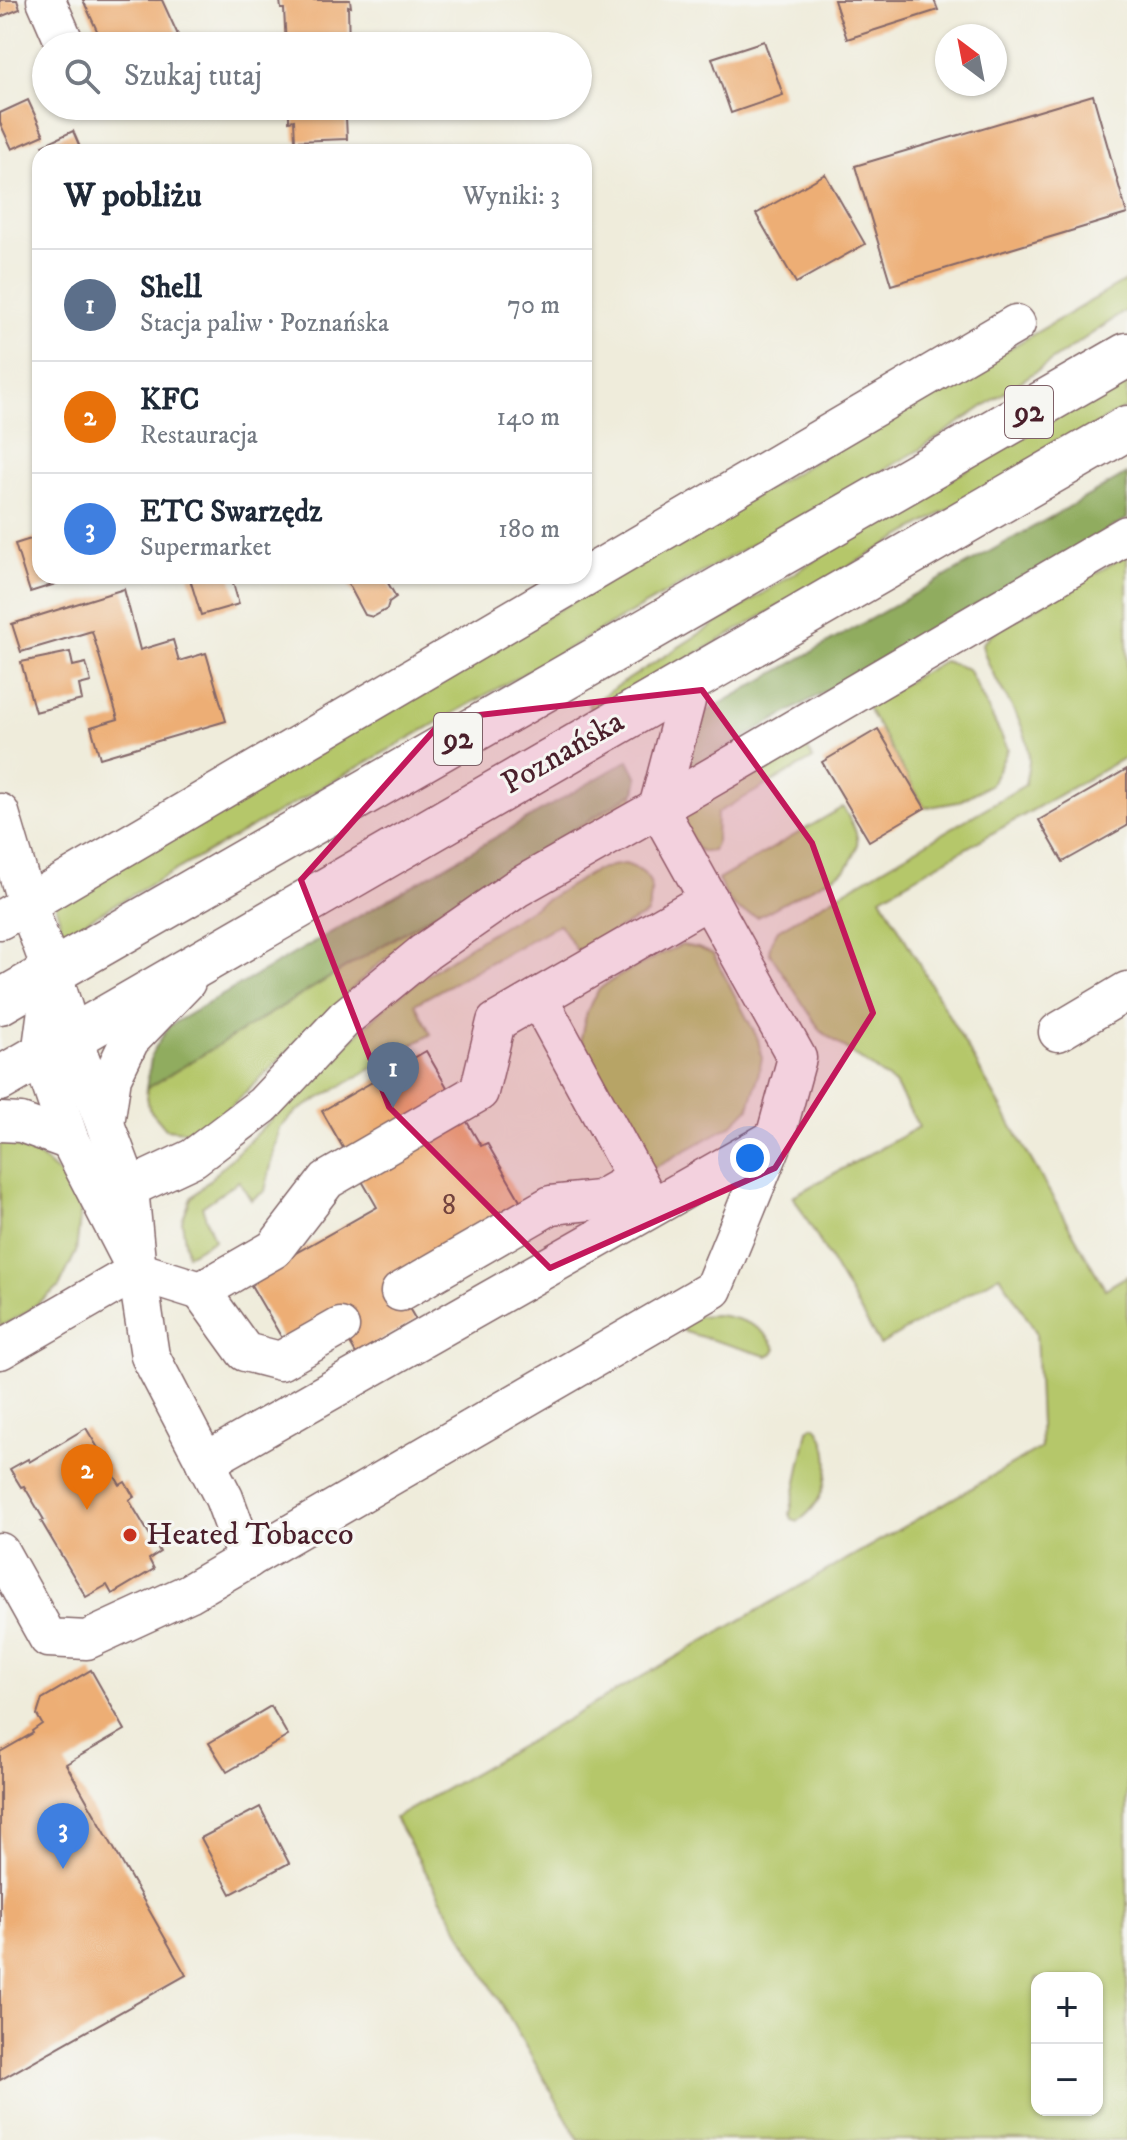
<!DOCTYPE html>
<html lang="pl">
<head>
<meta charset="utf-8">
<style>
  body { margin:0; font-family:"IM FELL DW Pica",serif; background:#f6f6f7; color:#1f2937 }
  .controls { position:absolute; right:24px; bottom:24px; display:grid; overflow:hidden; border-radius:16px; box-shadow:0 2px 6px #0004 }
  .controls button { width:72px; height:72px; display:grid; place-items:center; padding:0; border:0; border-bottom:2px solid #e0e1e3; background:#fff; color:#1f2937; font:40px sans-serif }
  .compass { position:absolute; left:935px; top:24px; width:72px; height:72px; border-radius:50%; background:#fff; box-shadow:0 2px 6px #0004; rotate:328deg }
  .you { position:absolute; left:750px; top:1158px; width:28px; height:28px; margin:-20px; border:6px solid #fff; border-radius:50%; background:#1a73e8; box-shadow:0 0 0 12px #1a73e833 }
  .badge { display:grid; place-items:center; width:52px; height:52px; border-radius:50%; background:#c8321e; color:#fff; font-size:26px; font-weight:700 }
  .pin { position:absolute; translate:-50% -66px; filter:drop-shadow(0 2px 4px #0008) }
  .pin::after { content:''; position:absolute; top:42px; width:28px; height:24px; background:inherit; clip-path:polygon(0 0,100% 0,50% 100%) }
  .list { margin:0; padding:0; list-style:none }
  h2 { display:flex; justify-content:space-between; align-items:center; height:104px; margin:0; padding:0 32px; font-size:34px }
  h2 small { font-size:26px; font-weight:400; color:#747a83 }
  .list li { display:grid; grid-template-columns:52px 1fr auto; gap:24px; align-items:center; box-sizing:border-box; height:112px; padding:0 32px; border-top:2px solid #e0e1e3 }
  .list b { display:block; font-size:30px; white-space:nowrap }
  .list p { margin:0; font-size:26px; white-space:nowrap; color:#747a83 }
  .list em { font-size:26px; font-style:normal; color:#747a83 }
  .icon { flex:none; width:44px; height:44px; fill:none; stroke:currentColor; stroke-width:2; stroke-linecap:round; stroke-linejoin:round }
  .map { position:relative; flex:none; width:1127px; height:2140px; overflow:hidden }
  .search { position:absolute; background:#fff; box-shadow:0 2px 6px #0004; left:32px; top:32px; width:560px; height:88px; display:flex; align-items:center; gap:20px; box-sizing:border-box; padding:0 28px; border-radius:44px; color:#747a83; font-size:30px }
  .panel { position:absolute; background:#fff; box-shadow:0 2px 6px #0004; left:32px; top:144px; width:560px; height:440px; border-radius:24px }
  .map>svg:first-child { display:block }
</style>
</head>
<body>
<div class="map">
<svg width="1127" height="2140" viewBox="0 0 1127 2140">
  <rect width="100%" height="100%" fill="#f6f6f2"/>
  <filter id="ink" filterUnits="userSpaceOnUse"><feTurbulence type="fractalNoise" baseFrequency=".0125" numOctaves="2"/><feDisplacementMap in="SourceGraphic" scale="16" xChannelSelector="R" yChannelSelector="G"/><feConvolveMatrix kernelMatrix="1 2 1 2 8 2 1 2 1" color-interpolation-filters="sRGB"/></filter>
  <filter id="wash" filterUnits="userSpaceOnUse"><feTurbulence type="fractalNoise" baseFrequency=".006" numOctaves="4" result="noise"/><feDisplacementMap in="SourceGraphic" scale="32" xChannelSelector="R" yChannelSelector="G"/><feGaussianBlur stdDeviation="1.8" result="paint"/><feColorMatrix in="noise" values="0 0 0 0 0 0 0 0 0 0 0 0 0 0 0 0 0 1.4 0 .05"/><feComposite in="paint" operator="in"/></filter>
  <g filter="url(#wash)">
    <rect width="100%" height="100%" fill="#efecdb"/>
    <g fill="#b5c76a" stroke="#80734a" stroke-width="2" fill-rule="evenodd">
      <path d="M1127,280V310L919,450L63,934L55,902Z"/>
      <path d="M1127,376V407L593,713L588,705L845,541Z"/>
      <path d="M1127,555V756L881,897L1105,1289L1127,1276V2140H579L395,1818L1041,1448L1036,1332L1000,1275L880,1345L793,1196L919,1127L895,1084L821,1031L769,952L771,942L778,930L1025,785C1026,777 1029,768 1029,760C1030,719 990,684 982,644L991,634ZM1037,1978H1097V2110H1037Z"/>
      <path d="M944,661L968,669L1008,749L991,784L958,802L925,808L866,705Z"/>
      <path d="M802,744L807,747L813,759L717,813L716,844L713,851L704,852L697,849L682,819L688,805Z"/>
      <path d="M635,792L633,803L420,931L374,968L216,1121L193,1132L166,1129L149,1109L146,1089Z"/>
      <path d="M843,807C858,833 865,844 845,870L758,917C730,909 730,904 718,880Z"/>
      <path d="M625,864C654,873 655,887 647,914L577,951L559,924L415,1004L431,1034L296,1112L280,1128L265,1191L251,1200L239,1181L202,1207L214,1240L187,1255L182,1221L191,1198L390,1002L441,965L487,935L595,871L611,866Z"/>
      <path d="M682,945L698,948L713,954L758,1039L762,1058L756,1085L749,1108L732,1125L652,1169L581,1039C583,1023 588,1005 598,991C605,981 667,951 682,945Z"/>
      <path d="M3,1141L39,1156L61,1176L81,1208L76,1252L59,1287L25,1313L0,1327V1142Z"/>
      <path d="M716,1315C740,1318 764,1325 776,1349L772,1354L767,1356L685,1332L681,1327L695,1316Z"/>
      <path d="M812,1426L817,1427C837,1455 828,1503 798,1521L792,1519L790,1514L808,1430Z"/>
    </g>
    <g fill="#90ac5e" stroke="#6d6644" stroke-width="2">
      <path d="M1127,474V519L675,777L697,717Z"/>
      <path d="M629,760L638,778L635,792L146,1089L152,1053L169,1026Z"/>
    </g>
    <g id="blocks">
      <g fill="#edae75">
        <path d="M0,0H17L20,9L0,17Z"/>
        <path d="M83,0H162L178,35L153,46H104Z"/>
        <path d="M280,0H350L351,7L348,6L349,46H286L284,9H281Z"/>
        <path d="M834,0H934L938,10L847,39Z"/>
        <path d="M764,41L783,95L731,113L712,58Z"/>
        <path d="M1093,95L1127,214L891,285L855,166Z"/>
        <path d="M28,100L44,135L12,149L0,123V113Z"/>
        <path d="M289,106H352L353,118L346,117L347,139L295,141L294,120L289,121Z"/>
        <path d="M73,131L82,152H46L43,145Z"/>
        <path d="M825,174L865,244L796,283L756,214Z"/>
        <path d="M40,536V576L78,577L30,592L15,544Z"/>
        <path d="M189,576H231L239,604L201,615Z"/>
        <path d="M344,576H384L396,597L389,602L387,609L373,617L365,615Z"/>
        <path d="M124,589L140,650L173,640L179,661L206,653L226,721L100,758L91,727L118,719L92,631L21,652L12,624Z"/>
        <path d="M70,652L73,666L86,663L91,682L79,685L82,700L35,712L21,662Z"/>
        <path d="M878,729L925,808L869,841L822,762Z"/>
        <path d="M1127,769V826L1063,862L1039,820Z"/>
        <path d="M426,1051L481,1146L487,1143L521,1202L394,1283L416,1320L356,1354L335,1317L286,1345L248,1280L377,1207L322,1111Z"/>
        <path d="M86,1428L120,1485L125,1482L134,1497L129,1500L160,1552L149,1559L154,1569L112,1594L107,1585L86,1597L41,1521L44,1520L24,1486L21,1487L10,1469L28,1459L29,1462Z"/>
        <path d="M91,1670L125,1730L66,1764L186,1975L0,2080V1752L33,1733L32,1731L42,1724L37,1715L42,1699Z"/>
        <path d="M271,1706L288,1736L227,1772L209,1743Z"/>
        <path d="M260,1807L289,1863L231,1894L201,1838Z"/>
      </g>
    </g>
  </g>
  <g filter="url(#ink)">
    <use href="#blocks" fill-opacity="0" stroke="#846769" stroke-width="2"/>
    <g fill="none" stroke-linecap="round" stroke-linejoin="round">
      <g stroke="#846769" stroke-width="41">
        <g id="minor">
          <path d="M46,0L66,46"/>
          <path d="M0,813L27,904L52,972L72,1037L129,1188L137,1271L150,1356L224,1498L247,1560"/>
          <path d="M0,920L1016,324"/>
          <path d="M52,972L41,1055L70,1141L137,1271L201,1291L274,1249L327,1180L479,1092L496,1022L709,899"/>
          <path d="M538,998L649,1202"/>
          <path d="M1058,1032L1127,991"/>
          <path d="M0,1122L21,1123L70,1141"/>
          <path d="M105,1124L112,1077L130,1040L186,982"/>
          <path d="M129,1188L193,1158L263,1105L345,1018L425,952L517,888L695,787L1127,535"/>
          <path d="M201,1291L245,1352L280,1361L340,1327"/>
          <path d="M400,1292L551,1205L599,1200L636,1179"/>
          <path d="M0,1350L137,1271"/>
          <path d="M205,1462L775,1138"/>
          <path d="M0,1552L48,1638L87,1640L189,1593L713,1289L775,1138L797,1058L658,808L692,678"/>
        </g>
      </g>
      <g stroke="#846769" stroke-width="47">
        <g id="major">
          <path d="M0,1002L1127,355"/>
          <path d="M0,1079L1127,428"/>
        </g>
      </g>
      <use href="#minor" stroke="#fff" stroke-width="38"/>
      <use href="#major" stroke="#fff" stroke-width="44"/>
    </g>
  </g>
  <path fill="#c2185b" fill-opacity="0.2" stroke="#c2185b" stroke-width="6" stroke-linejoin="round" d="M702,690L812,843L873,1013L775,1168L550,1268L389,1107L301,880L444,719Z"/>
  <circle fill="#c8321e" stroke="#f6f6f2" stroke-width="3" cx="130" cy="1535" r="8"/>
  <g text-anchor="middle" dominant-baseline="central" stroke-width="6" stroke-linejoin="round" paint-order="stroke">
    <g font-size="28" fill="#73433e">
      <text x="449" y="1205">8</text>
    </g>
    <g fill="#f6f6f2" stroke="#7e6067" stroke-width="2">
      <rect x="1005" y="386" width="48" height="52" rx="6"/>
      <rect x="434" y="713" width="48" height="52" rx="6"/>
    </g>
    <g font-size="30" font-weight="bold" fill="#4a1f2b">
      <text x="1029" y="412">92</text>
      <text x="458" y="739">92</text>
    </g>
    <g font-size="32" fill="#4a1f2b" stroke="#f6f6f2">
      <text transform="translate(563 753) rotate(-30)">Poznańska</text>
    </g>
    <g font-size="32" fill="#4a1f2b" stroke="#f6f6f2" text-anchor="start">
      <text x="146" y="1535">Heated Tobacco</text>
    </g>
  </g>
</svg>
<div class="controls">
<button>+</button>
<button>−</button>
</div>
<svg class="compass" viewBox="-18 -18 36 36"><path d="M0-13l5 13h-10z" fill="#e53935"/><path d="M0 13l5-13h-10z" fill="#747a83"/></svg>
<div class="you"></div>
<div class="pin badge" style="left:393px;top:1108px;background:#5c6f8a">1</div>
<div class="pin badge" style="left:87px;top:1510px;background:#e8710a">2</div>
<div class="pin badge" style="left:63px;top:1869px;background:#3f7fe0">3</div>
<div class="search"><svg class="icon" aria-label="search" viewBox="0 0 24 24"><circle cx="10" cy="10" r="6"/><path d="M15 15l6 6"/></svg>Szukaj tutaj</div>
<section class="panel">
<h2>W pobliżu<small>Wyniki: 3</small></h2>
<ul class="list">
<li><span class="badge" style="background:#5c6f8a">1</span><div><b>Shell</b><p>Stacja paliw · Poznańska</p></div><em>70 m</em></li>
<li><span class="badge" style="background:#e8710a">2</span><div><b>KFC</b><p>Restauracja</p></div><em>140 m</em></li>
<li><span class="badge" style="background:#3f7fe0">3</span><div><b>ETC Swarzędz</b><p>Supermarket</p></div><em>180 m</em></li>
</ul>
</section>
</div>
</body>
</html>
